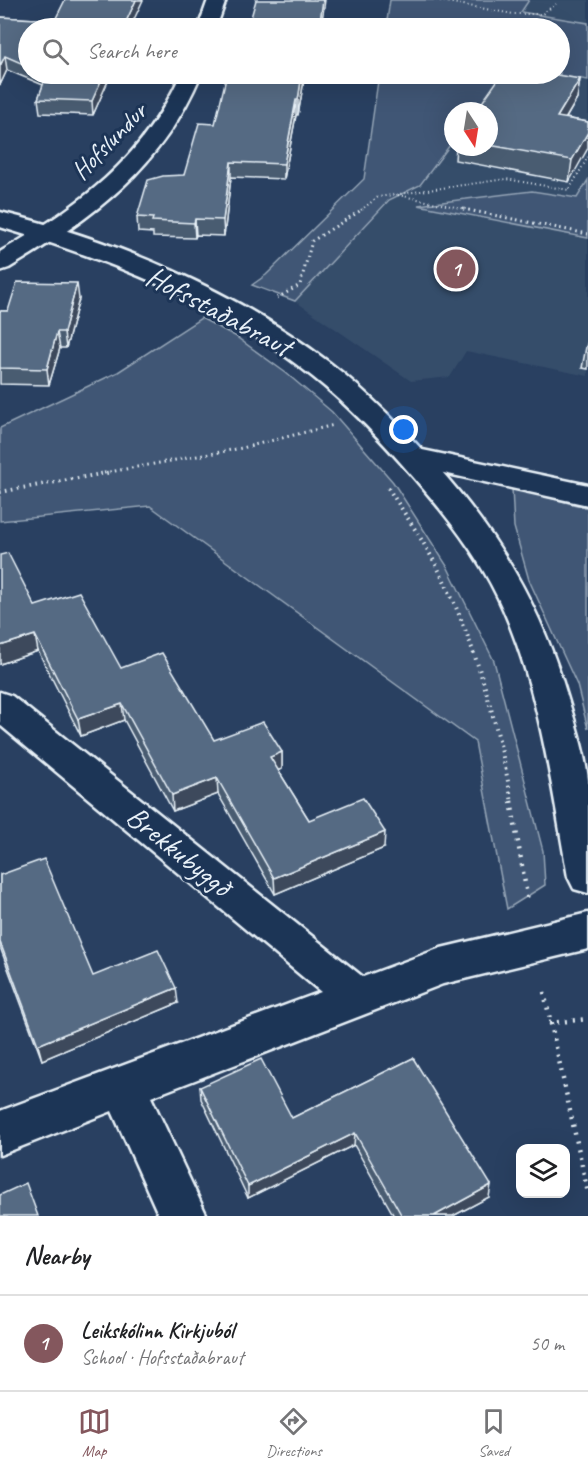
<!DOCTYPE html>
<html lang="en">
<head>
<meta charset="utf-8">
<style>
  body { margin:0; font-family:Caveat,sans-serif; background:#f6f6f6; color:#202124 }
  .controls { position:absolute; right:18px; bottom:18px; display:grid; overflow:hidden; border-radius:12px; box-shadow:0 6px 24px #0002 }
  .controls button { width:54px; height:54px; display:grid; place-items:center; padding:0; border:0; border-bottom:2px solid #e0e0e0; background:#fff; color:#202124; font:30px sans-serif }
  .compass { position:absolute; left:444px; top:102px; width:54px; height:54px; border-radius:50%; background:#fff; box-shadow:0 6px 24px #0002; rotate:168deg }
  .you { position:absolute; left:404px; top:430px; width:21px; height:21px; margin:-15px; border:4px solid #fff; border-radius:50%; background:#1a73e8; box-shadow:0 0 0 9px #1a73e833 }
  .badge { display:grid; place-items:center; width:39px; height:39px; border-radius:50%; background:#84575d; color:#fff; font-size:20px; font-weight:700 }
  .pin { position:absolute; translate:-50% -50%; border:3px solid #fff; box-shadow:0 2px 6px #0006 }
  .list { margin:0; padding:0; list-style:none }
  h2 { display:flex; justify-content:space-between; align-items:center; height:78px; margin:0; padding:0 24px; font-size:26px }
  h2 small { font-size:20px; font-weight:400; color:#757577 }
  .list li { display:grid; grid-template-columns:39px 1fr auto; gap:18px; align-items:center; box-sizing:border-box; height:96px; padding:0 24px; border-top:2px solid #e0e0e0 }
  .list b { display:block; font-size:22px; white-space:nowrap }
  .list p { margin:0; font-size:20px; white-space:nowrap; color:#757577 }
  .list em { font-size:20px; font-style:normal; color:#757577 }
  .icon { flex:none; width:33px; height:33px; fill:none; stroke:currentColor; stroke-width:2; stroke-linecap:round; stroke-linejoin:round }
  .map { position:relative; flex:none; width:588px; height:1216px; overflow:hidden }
  .search { position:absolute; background:#fff; box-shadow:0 6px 24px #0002; left:18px; right:18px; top:18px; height:66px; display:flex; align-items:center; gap:15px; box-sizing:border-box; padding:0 21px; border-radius:33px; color:#757577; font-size:22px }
  .sheet { height:174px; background:#fff }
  nav { display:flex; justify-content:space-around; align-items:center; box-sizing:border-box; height:84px; border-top:2px solid #e0e0e0; background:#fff; font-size:16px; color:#757577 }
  nav a { display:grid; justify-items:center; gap:3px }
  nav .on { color:#84575d }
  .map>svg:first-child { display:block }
</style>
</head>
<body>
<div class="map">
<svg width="588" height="1216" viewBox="0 0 588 1216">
  <rect width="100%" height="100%" fill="#294061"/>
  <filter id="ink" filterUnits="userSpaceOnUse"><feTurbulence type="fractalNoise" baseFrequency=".0167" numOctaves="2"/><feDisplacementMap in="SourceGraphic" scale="12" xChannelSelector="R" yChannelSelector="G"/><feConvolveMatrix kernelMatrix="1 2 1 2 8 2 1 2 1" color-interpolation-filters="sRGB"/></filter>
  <g filter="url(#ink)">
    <g fill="#364d6b">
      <path d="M529,0H588V23L520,12Z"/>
      <path d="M504,74H549L588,80V180L577,198L532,191L421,206L588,238V376L466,351L450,377L411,381L295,301L389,200L420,184L453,141V147H489V111H476Z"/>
    </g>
    <g fill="#415774" stroke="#94a4b6" stroke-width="1.5">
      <path d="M390,0H529L521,12L588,23V80L549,74H560V28H386Z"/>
      <path d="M379,74H504L476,111H453V141L420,185L389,200L295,301L252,285L266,275L364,179Z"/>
      <path d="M588,180V238L418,205L532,191L577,198Z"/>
      <path d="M201,318L235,336L286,373L332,412L393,482L447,566L494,661L543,851L545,885L507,909L475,742L150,506L0,521V428L118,372Z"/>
      <path d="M512,488L588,508V729L577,685L529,580L514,527Z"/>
    </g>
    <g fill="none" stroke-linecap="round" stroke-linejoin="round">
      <g stroke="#e8f1f8" stroke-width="5">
        <g id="minor">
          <path d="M208,0H226L216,28H198Z"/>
          <path d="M181,74H201C161,169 95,216 9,268L0,271V252C80,205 141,162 181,74Z"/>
          <path d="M413,448L588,485V505L403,464L398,457L403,450Z"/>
          <path d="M0,692L12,696L363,977L441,948L588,913V949L443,984L151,1097L207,1216H159L112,1111L0,1155V1111L321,992L0,725Z"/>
        </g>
      </g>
      <g stroke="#e8f1f8" stroke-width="5">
        <path id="tertiary" d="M0,212C115,240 235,290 330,363C369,393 403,429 436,465C500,537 541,606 568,699C576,725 585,753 588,780C588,815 588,858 588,893L574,889L568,877C551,783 539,685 498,598C477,554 447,516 415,479C384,443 351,407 313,377C223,304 110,260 0,227Z"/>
      </g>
      <g stroke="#e8f1f8" stroke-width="2" stroke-dasharray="1 3" stroke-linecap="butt">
        <path d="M436,0L513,14H542L556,4"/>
        <path d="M398,195L470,210"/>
        <path d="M361,210L378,197L506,179L569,190L588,157"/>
      </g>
      <g stroke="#e8f1f8" stroke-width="3" stroke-dasharray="1.5 4" stroke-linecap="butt">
        <path d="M463,209L588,234"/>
        <path d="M277,298L300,285L312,241L363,209"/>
        <path d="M104,473L242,448L334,425"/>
      </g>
      <g stroke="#e8f1f8" stroke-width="4" stroke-dasharray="1.5 4.5" stroke-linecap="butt">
        <path d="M388,488C409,520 431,552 447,587C479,656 499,729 512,803"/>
        <path d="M0,492L112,472"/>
      </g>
      <g stroke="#e8f1f8" stroke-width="4.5" stroke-dasharray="2 6" stroke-linecap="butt">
        <path d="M511,801L528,901"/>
        <path d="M544,992L588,1193"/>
        <path d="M549,1023L588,1019"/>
      </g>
      <use href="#minor" fill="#1d3557" fill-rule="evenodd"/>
      <use href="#tertiary" fill="#1d3557" fill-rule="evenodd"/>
    </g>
    <g fill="#495b71" stroke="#e8f1f8" stroke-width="1.5">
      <path d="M143,0L28,28V74H111L93,115L40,113L38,99L43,85L7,70L0,85V17L55,20Z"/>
      <path d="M305,74L298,115H296L284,179L231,177L224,236L196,235L195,238L153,237V233L138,232L137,217L184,175L215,124Z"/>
      <path d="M580,79L577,99L566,118L588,122L569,182L455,160L456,147H489V111Z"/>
      <path d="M79,299L66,348H60L49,385L0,384V311H8Z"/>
      <path d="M588,341V369L582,368L586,347Z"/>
      <path d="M35,606L121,668L214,740L282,752V769L278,770L309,820L384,848L275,894L218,794L173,811L124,720L81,736L38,651L0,664Z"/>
      <path d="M0,875L93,976L178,1003L42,1060L0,947Z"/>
      <path d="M413,1058L489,1197L453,1216H394L354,1145L248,1198L201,1099L200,1087L292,1118Z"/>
    </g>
    <g fill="#3c4a5c" stroke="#e8f1f8" stroke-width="1.5">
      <path d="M136,0H143L130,28H123Z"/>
      <path d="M323,0H325L321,28H319Z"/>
      <path d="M5,56L7,70L0,85V66Z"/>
      <path d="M104,74H111L93,115L92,101Z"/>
      <path d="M302,74H305L298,115V100Z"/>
      <path d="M580,79L577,99L554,138L557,117Z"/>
      <path d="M296,100V115L284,179V164Z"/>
      <path d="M588,132V148L569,182L572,160Z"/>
      <path d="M231,162V177L224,236L223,220Z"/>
      <path d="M195,219L196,235L195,238L194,223Z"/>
      <path d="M77,283L79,299L66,348L64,332Z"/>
      <path d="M57,332L60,348L49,385L47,369Z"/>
      <path d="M35,635L38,651L0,664V646Z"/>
      <path d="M122,704L124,720L81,736L78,719Z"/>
      <path d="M282,752V769L270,773V757Z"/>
      <path d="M217,778L218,794L173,811L172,795Z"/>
      <path d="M385,832L384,848L275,894L274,878Z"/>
      <path d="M176,988L178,1003L42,1060L38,1045Z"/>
      <path d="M355,1133L354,1145L248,1198V1186Z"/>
      <path d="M491,1185L489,1197L453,1216H434Z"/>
    </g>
    <g fill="#556a83" stroke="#e8f1f8" stroke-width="1.5">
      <path d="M65,0H136L123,28H28V66L5,56L0,66V17L55,20Z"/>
      <path d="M256,0H323L319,28H248Z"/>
      <path d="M46,74H104L92,101L38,99L47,74Z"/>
      <path d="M227,74H302L298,100H296L284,164L231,162L223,220L195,219L194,223L152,221L153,218L137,217L148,180L163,176L184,175L199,123L215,124Z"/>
      <path d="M502,74H551L580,79L557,117L588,122V132L572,160L489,145V111H476Z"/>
      <path d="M17,282L77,283L64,332H57L47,369L0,368V311H8Z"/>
      <path d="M8,553L35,606L79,592L121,668L162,653L214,740L263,722L282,752L270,757L309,820L363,798L385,832L274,878L217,778L172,795L122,704L78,719L35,635L0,646V555Z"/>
      <path d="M44,859L93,976L158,950L176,988L38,1045L0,942V875Z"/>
      <path d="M413,1058L491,1185L434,1216H402L355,1133L248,1186L200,1087L261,1059L292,1118Z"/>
      <path d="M26,1183L38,1216H0V1195Z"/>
    </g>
  </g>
  <g text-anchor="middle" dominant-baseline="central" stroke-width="6" stroke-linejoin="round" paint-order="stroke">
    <g font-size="26" fill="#e8f1f8" stroke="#1d3557">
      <text transform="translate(109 141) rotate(-46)">Hofslundur</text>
    </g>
    <g font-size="30" fill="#e8f1f8" stroke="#1d3557">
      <text transform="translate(219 311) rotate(28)">Hofsstaðabraut</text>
      <text transform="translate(179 851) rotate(39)">Brekkubyggð</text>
    </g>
  </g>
</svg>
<div class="controls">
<button><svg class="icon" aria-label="layers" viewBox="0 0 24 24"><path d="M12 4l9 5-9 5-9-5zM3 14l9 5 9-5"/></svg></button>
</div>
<svg class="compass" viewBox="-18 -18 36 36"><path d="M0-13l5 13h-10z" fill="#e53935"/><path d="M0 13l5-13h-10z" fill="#757577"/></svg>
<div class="you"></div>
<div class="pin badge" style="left:456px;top:269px">1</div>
<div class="search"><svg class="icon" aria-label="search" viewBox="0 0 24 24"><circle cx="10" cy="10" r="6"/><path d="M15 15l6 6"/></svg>Search here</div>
</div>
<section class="sheet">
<h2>Nearby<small></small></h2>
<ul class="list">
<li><span class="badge">1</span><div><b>Leikskólinn Kirkjuból</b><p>School · Hofsstaðabraut</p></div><em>50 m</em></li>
</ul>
</section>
<nav>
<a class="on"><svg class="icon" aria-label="map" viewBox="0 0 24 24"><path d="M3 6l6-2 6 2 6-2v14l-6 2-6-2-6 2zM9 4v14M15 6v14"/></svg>Map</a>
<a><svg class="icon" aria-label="directions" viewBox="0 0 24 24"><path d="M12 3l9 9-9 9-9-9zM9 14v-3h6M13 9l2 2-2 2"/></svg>Directions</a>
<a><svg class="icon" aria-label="saved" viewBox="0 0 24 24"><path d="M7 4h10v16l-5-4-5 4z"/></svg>Saved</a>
</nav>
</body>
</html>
